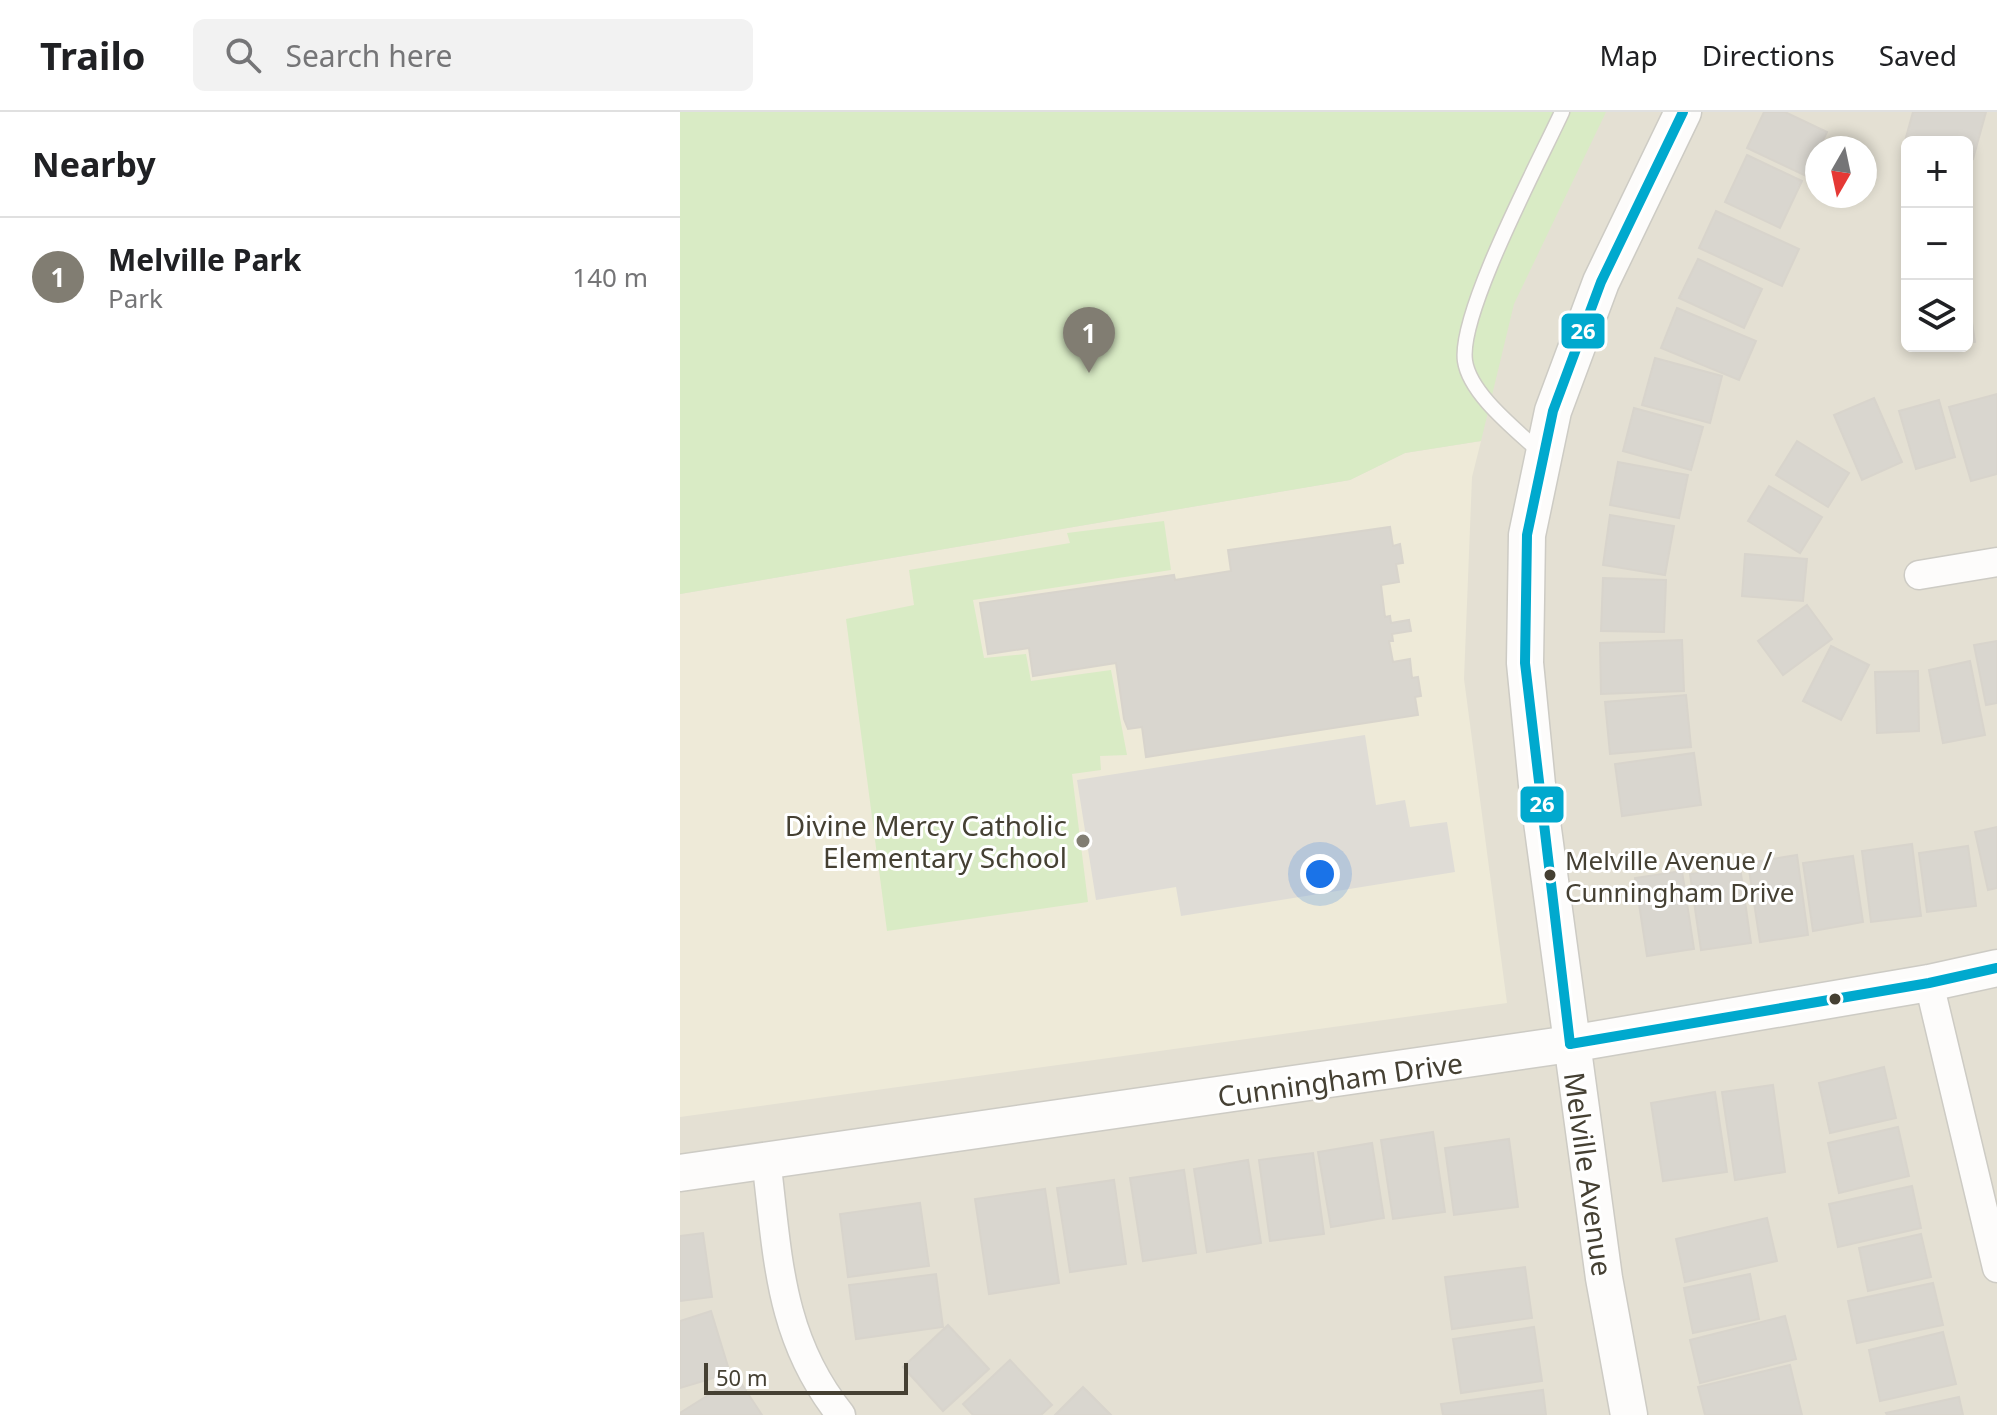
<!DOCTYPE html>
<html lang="en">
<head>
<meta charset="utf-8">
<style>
  body { margin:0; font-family:"Noto Sans",sans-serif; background:#f2f2f2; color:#202124 }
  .controls { position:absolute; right:24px; top:24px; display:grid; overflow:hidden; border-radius:12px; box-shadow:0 4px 12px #0003 }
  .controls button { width:72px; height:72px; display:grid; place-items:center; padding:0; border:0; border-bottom:2px solid #e0e0e0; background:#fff; color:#202124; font:40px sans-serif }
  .compass { position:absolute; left:1125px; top:24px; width:72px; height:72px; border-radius:50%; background:#fff; box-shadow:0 4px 12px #0003; rotate:189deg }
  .scale { position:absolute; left:24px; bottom:20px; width:204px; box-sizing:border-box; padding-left:8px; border:4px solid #454033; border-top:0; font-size:22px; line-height:28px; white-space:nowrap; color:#454033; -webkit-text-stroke:6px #fff; paint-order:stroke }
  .you { position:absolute; left:640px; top:762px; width:28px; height:28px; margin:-20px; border:6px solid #fff; border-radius:50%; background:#1a73e8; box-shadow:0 0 0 12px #1a73e833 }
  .badge { display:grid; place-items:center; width:52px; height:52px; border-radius:50%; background:#817d72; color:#fff; font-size:26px; font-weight:700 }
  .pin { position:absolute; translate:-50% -66px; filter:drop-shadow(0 2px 4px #0008) }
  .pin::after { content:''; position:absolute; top:42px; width:28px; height:24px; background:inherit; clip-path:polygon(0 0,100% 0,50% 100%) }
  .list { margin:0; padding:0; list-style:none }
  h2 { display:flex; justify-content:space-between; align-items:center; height:104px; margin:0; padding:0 32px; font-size:34px }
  h2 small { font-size:26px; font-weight:400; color:#757577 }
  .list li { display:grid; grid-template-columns:52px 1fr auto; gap:24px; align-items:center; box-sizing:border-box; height:120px; padding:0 32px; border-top:2px solid #e0e0e0 }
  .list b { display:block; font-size:30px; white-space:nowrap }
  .list p { margin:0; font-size:26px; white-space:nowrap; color:#757577 }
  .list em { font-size:26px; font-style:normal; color:#757577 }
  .icon { flex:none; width:44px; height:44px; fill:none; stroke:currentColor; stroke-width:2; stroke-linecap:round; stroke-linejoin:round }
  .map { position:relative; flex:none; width:1317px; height:1303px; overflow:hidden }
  header { display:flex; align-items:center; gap:48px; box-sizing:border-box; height:112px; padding:0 40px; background:#fff; border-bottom:2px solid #e0e0e0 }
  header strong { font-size:38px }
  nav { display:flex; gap:44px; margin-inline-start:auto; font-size:28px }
  .search { width:560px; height:72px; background:#f2f2f2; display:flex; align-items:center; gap:20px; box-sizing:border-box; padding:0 28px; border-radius:12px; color:#757577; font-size:30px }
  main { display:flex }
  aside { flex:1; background:#fff }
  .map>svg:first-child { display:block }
</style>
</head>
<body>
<header>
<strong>Trailo</strong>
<div class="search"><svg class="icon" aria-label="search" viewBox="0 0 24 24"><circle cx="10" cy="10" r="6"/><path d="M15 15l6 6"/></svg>Search here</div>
<nav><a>Map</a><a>Directions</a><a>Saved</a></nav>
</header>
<main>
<aside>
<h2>Nearby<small></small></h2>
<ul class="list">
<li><span class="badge">1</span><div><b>Melville Park</b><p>Park</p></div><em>140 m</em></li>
</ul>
</aside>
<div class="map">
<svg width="1317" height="1303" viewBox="0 0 1317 1303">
  <rect width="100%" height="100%" fill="#f0ede6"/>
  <path fill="#e4e0d3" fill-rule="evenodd" d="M0,0H1317V1303H0ZM1227,30H1287V234H1227ZM1137,36H1185V84H1137Z"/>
  <path fill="#eeead8" d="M801,329L792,365L784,567L827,891L0,1005V482L670,368L725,341Z"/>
  <g fill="#d9ebc5">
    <path d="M0,0H926L834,192L801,329L725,341L670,368L0,482Z"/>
    <path d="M484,409L491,458L293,488L304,546L346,542L351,569L431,558L447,643L420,644L421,658L392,662L408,790L207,819L166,507L234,493L229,458L390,431L387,421Z"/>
  </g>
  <path fill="#dfdcd6" d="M685,623L696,693L725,688L730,715L767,710L775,760L501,804L496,775L416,788L397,668Z"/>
  <g fill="#d9d6cf" stroke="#d8d4cc" stroke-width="2">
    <path d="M1084,0H1105L1147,20L1126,64L1067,36Z"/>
    <path d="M1233,0H1306L1293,47L1287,45V30L1225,29Z"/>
    <path d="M1067,43L1122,69L1100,116L1045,90Z"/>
    <path d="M1036,99L1119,137L1102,174L1019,136Z"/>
    <path d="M1018,147L1082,177L1064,216L999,186Z"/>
    <path d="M1287,177L1295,230L1287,231Z"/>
    <path d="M997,196L1076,229L1059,268L981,236Z"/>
    <path d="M975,246L1042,264L1030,311L962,293Z"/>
    <path d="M1317,282V362L1291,369L1269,295Z"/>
    <path d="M1194,286L1222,350L1182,368L1154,303Z"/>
    <path d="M1259,288L1275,345L1236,357L1219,299Z"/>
    <path d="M954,296L1023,315L1011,358L943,339Z"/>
    <path d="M1117,329L1169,361L1148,395L1096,363Z"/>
    <path d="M938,350L1008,363L999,406L930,393Z"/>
    <path d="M1089,374L1142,405L1120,441L1068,409Z"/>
    <path d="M930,403L994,414L985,463L923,453Z"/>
    <path d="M710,415L713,434L720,432L723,451L716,452L719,470L701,473L705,505L710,504L711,511L729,508L731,519L712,522L713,529H709L713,550L730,547L732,566L738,565L741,584L735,585L738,603L466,645L462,615L448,617L444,607L436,551L353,564L349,536L308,542L300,491L494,463L495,468L551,459L548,438Z"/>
    <path d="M1065,442L1127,447L1123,489L1062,484Z"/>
    <path d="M923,466L986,468L984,520L921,519Z"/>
    <path d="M1127,493L1152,527L1103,563L1078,529Z"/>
    <path d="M1002,528L1004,579L921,582L920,531Z"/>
    <path d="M1317,529V591L1306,593L1294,533Z"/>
    <path d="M1151,534L1189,553L1161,608L1123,589Z"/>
    <path d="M1290,549L1305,623L1263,631L1249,558Z"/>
    <path d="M1238,559L1239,619L1197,621L1195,560Z"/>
    <path d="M1006,583L1011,635L930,642L925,590Z"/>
    <path d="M1014,641L1021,693L942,704L935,652Z"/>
    <path d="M1317,715V776L1308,778L1295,720Z"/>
    <path d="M1232,732L1241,804L1191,810L1182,739Z"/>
    <path d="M1288,734L1296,794L1247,800L1239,741Z"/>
    <path d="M1117,743L1128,823L1080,830L1068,751Z"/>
    <path d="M1173,744L1183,810L1133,819L1123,751Z"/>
    <path d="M1060,755L1071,831L1021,838L1010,762Z"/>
    <path d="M1002,759L1014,837L967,844L955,766Z"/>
    <path d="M1204,955L1216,1006L1150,1021L1139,971Z"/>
    <path d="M1093,973L1105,1060L1055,1068L1042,980Z"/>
    <path d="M1035,980L1047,1060L983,1069L971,991Z"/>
    <path d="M1218,1015L1229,1064L1159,1081L1148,1031Z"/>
    <path d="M753,1020L765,1100L713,1107L701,1028Z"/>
    <path d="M829,1027L838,1095L774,1103L765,1036Z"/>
    <path d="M692,1031L704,1106L651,1115L638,1040Z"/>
    <path d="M633,1041L644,1122L590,1129L579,1048Z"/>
    <path d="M568,1048L581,1131L527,1140L514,1057Z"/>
    <path d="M504,1058L516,1141L463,1149L450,1066Z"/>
    <path d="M434,1068L446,1152L390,1160L377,1076Z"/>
    <path d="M1232,1074L1241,1116L1158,1135L1149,1092Z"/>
    <path d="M365,1077L379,1171L309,1182L295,1087Z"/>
    <path d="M240,1091L249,1154L168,1165L160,1102Z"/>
    <path d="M1087,1106L1097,1149L1005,1170L996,1127Z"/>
    <path d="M23,1121L32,1185L0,1189V1124Z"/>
    <path d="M1241,1122L1251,1165L1188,1179L1179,1136Z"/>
    <path d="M845,1155L852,1206L772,1217L765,1165Z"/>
    <path d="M256,1162L263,1215L176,1227L169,1173Z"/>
    <path d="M1070,1162L1079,1207L1013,1221L1004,1176Z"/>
    <path d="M1253,1171L1263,1213L1177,1231L1168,1189Z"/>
    <path d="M31,1199L50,1261L0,1276V1209Z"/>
    <path d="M1105,1204L1116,1247L1020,1271L1010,1228Z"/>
    <path d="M268,1213L309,1257L263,1299L223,1255Z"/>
    <path d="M854,1215L862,1269L781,1281L773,1227Z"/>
    <path d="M1263,1220L1276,1272L1200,1289L1189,1238Z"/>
    <path d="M330,1248L372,1293L361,1303H293L283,1292Z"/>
    <path d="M1110,1253L1122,1303H1025L1018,1275Z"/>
    <path d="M57,1265L82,1303H1L0,1301Z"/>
    <path d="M403,1275L431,1303H375Z"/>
    <path d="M863,1278L866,1303H763L761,1292Z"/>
    <path d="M1279,1285L1283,1303H1207L1206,1301Z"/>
  </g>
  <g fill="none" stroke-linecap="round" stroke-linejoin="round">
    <g stroke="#cdcbc4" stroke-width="17">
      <path id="service" d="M862,342C838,319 790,283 785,249C778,202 859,50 882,0"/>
    </g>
    <g stroke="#cdcbc4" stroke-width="31">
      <g id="minor">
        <path d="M1239,463L1317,450"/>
        <path d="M1249,871L1317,1156"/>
        <path d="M86,1047C98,1142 98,1225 161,1303"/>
      </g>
    </g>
    <g stroke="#cdcbc4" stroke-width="39">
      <g id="tertiary">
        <path d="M0,1061L890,932L1249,871L1317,856"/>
        <path d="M949,1303L924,1166L857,673L845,551L847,423L873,299L921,170L1003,0"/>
      </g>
    </g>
    <use href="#service" stroke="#fdfcfb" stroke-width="14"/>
    <use href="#minor" stroke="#fdfcfb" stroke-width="28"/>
    <use href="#tertiary" stroke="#fdfcfb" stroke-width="36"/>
    <g stroke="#fff" stroke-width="16">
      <g id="bus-1">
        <path d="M890,932L845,551L847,423L873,299L921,170L1003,0"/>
        <path d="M890,932L1249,871L1317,856"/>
      </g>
    </g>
    <use href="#bus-1" stroke="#00a9ce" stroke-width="10"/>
  </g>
  <circle fill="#817d72" stroke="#fff" stroke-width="3" cx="403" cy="729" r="8"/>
  <g fill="#454033" stroke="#fff" stroke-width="3">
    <circle cx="870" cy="763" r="7"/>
    <circle cx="1155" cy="887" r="7"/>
  </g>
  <g text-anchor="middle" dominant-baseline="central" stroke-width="6" stroke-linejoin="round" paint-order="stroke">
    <g font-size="26" fill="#454033" stroke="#fff" text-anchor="start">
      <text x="885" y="748">Melville Avenue /<tspan x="885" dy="32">Cunningham Drive</tspan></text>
    </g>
    <g font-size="28" fill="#454033" stroke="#fff" text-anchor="end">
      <text x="387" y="713">Divine Mercy Catholic<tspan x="387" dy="32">Elementary School</tspan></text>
    </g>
    <g font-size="28" fill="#454033" stroke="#fff">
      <text transform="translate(660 967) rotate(-8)">Cunningham Drive</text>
      <text transform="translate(909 1062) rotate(82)">Melville Avenue</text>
    </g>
  </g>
  <g stroke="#fff" stroke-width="3">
    <rect x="880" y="200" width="46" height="38" rx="8" fill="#00a9ce"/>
    <rect x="839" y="673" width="46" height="39" rx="8" fill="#00a9ce"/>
  </g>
  <g font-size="22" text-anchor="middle" font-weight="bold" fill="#fff">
    <text x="903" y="227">26</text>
    <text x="862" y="700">26</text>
  </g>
</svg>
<div class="controls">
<button>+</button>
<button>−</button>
<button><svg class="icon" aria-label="layers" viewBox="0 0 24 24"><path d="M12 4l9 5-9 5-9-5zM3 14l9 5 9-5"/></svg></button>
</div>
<svg class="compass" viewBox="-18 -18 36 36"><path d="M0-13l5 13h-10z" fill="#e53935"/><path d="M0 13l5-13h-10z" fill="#757577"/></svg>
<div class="scale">50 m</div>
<div class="you"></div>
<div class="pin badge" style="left:409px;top:261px">1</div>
</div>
</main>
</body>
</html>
